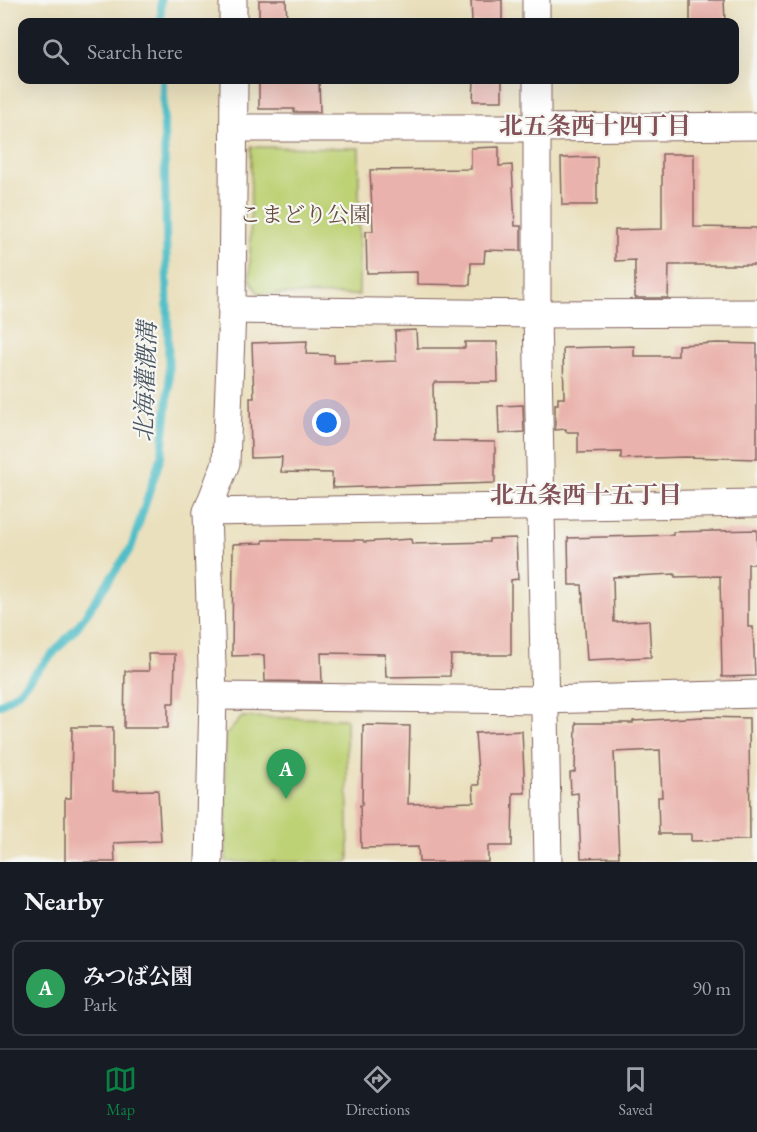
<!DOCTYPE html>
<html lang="en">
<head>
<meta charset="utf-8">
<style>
  body { margin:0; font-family:"EB Garamond","Noto Serif JP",serif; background:#20242c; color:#f1f3f6 }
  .you { position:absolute; left:327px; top:423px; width:21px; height:21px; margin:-15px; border:4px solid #fff; border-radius:50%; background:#1a73e8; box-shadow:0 0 0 9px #1a73e833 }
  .badge { display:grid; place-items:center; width:39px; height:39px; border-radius:50%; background:#0b8043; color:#fff; font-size:20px; font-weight:700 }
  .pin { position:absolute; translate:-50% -50px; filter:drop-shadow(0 2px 3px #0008) }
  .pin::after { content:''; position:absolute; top:32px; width:21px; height:18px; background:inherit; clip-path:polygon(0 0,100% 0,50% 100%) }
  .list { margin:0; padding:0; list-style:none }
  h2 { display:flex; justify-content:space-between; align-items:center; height:78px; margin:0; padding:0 24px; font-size:26px }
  h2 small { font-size:20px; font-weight:400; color:#9ea1a6 }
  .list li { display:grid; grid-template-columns:39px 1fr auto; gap:18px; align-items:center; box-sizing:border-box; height:96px; margin:0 12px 12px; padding:0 12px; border:2px solid #363941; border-radius:12px }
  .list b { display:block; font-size:22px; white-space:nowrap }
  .list p { margin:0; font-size:20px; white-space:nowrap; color:#9ea1a6 }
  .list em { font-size:20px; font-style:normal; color:#9ea1a6 }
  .icon { flex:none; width:33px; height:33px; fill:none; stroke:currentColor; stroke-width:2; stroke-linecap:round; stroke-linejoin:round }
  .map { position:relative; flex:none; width:757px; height:862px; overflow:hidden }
  .search { position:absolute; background:#171b24; box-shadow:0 6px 24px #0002; left:18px; right:18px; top:18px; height:66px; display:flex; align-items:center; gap:15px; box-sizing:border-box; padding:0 21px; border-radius:12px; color:#9ea1a6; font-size:22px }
  .sheet { height:186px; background:#171b24 }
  nav { display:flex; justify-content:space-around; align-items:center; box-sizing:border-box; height:84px; border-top:2px solid #363941; background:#171b24; font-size:16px; color:#9ea1a6 }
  nav a { display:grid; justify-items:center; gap:3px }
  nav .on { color:#0b8043 }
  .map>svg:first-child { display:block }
</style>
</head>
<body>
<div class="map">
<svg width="757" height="862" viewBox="0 0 757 862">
  <rect width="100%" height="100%" fill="#f6f6f2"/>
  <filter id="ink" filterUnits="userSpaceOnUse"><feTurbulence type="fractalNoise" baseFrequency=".0167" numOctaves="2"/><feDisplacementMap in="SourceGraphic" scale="12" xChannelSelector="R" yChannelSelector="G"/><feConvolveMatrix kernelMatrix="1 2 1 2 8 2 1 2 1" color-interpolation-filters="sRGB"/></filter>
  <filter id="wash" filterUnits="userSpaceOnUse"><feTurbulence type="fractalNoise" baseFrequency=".008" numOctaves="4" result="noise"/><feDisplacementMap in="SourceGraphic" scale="24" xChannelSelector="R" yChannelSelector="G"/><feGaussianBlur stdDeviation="1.35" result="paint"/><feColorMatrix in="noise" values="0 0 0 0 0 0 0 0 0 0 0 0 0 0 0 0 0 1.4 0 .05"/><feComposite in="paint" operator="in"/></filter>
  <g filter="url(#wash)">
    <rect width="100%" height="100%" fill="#eae0bd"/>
    <g fill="#bdd175" stroke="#847850" stroke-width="1.5">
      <path d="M251,147L359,148V295L259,294L250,280Z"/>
      <path d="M242,717L346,719L349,862H226L225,736Z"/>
    </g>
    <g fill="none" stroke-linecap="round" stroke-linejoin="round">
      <g stroke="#50bec7" stroke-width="8">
        <path d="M161,0V22"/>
        <path d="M0,705L18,692L78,626L131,548L162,453L169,387L163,80"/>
      </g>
    </g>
    <g id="blocks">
      <g fill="#eab2ac">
        <path d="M259,0H286L287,22H259Z"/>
        <path d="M471,0H502V22H472Z"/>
        <path d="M690,0H724L725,22H690Z"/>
        <path d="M259,80H319L320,112H294V109H259Z"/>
        <path d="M474,80H502V101H473Z"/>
        <path d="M499,147V166L512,165L515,226H521V251L485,250L484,263H471L470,285L417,284V272L367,273L366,231H373L370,170L471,169V148Z"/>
        <path d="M662,154H694V227L757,228V265H669L668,298H635V260L615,261V230L662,229Z"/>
        <path d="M597,157V205H562L561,158Z"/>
        <path d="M416,330L417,348H465V342H497L498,382H435L433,384L434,441L495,442V483L333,488L332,473L281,472L282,457L251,458L250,398H254L252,343L307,341L306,354L334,355V363L396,361L395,331Z"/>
        <path d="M718,343L757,344V459L685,457L621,459V452L578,453V432H566V429L555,430V404H558V398H564L563,348L634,346V356H678V345Z"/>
        <path d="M523,405L524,432L499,434L498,406Z"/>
        <path d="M757,530V564H748V627H753L755,676L722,677L720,576L675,577V574L613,577L614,622L649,620L651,657L587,660L582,585H569L568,538L673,535V532Z"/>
        <path d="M516,538L518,579L511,580V655H451L450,676L386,677L385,654L321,653L322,682L265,681L264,655L232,656L233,544L263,543V540H363L364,542L411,539L412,544L489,542V539Z"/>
        <path d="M148,654H175L174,703H168V728H124L125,671H149Z"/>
        <path d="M703,717L749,718L750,840L691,841V834H659L658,797H662L660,750L614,752L619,857L581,858L578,793L571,794L570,773L575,772L576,723H633V721Z"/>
        <path d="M363,725L410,726L408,804L474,802L473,785H479L475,733L522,731L525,793H513L512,846H488V862H419L418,847L361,848L360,805H362Z"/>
        <path d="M72,727H113V791L158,790L161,841L114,843L115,862H65V798H71Z"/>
      </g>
    </g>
  </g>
  <g filter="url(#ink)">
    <use href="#blocks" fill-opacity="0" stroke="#82635e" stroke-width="1.5"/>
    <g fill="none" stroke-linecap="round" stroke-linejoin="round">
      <g stroke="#82635e" stroke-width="29">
        <g id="minor">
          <path d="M233,0V22"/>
          <path d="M536,0V22"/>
          <path d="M537,80V314L548,862"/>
          <path d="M235,128H538L757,126"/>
          <path d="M232,310L537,314L757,313"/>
          <path d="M207,512L757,503"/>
          <path d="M213,696L544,700L757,694"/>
          <path d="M209,862L213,696L207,512L226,463L232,310L234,80"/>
        </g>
      </g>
      <use href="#minor" stroke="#fff" stroke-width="27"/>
    </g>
  </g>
  <g text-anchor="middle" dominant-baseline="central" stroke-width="4.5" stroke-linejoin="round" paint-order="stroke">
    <g font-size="22" fill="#674c3e" stroke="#f6f6f2">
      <text x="305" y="214">こまどり公園</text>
    </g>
    <g font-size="24" font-weight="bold" fill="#825258" stroke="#f6f6f2">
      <text x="595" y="125">北五条西十四丁目</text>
      <text x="586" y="494">北五条西十五丁目</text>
    </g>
    <g font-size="24" font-style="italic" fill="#4c5762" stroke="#f6f6f2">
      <text transform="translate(145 382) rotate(-88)">北海灌漑溝</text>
    </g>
  </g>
</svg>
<div class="you"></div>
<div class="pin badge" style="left:286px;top:799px;background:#2e9e5b">A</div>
<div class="search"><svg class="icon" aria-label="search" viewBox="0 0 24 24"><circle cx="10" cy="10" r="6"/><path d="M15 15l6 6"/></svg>Search here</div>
</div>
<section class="sheet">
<h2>Nearby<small></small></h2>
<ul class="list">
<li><span class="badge" style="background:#2e9e5b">A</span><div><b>みつば公園</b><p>Park</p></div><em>90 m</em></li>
</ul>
</section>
<nav>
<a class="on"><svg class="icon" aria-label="map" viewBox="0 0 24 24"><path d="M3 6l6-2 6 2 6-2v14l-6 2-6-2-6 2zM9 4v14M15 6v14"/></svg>Map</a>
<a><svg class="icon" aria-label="directions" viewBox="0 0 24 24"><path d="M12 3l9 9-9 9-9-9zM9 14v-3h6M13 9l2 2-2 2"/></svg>Directions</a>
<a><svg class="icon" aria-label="saved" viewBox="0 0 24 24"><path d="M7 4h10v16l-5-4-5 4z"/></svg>Saved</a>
</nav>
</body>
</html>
